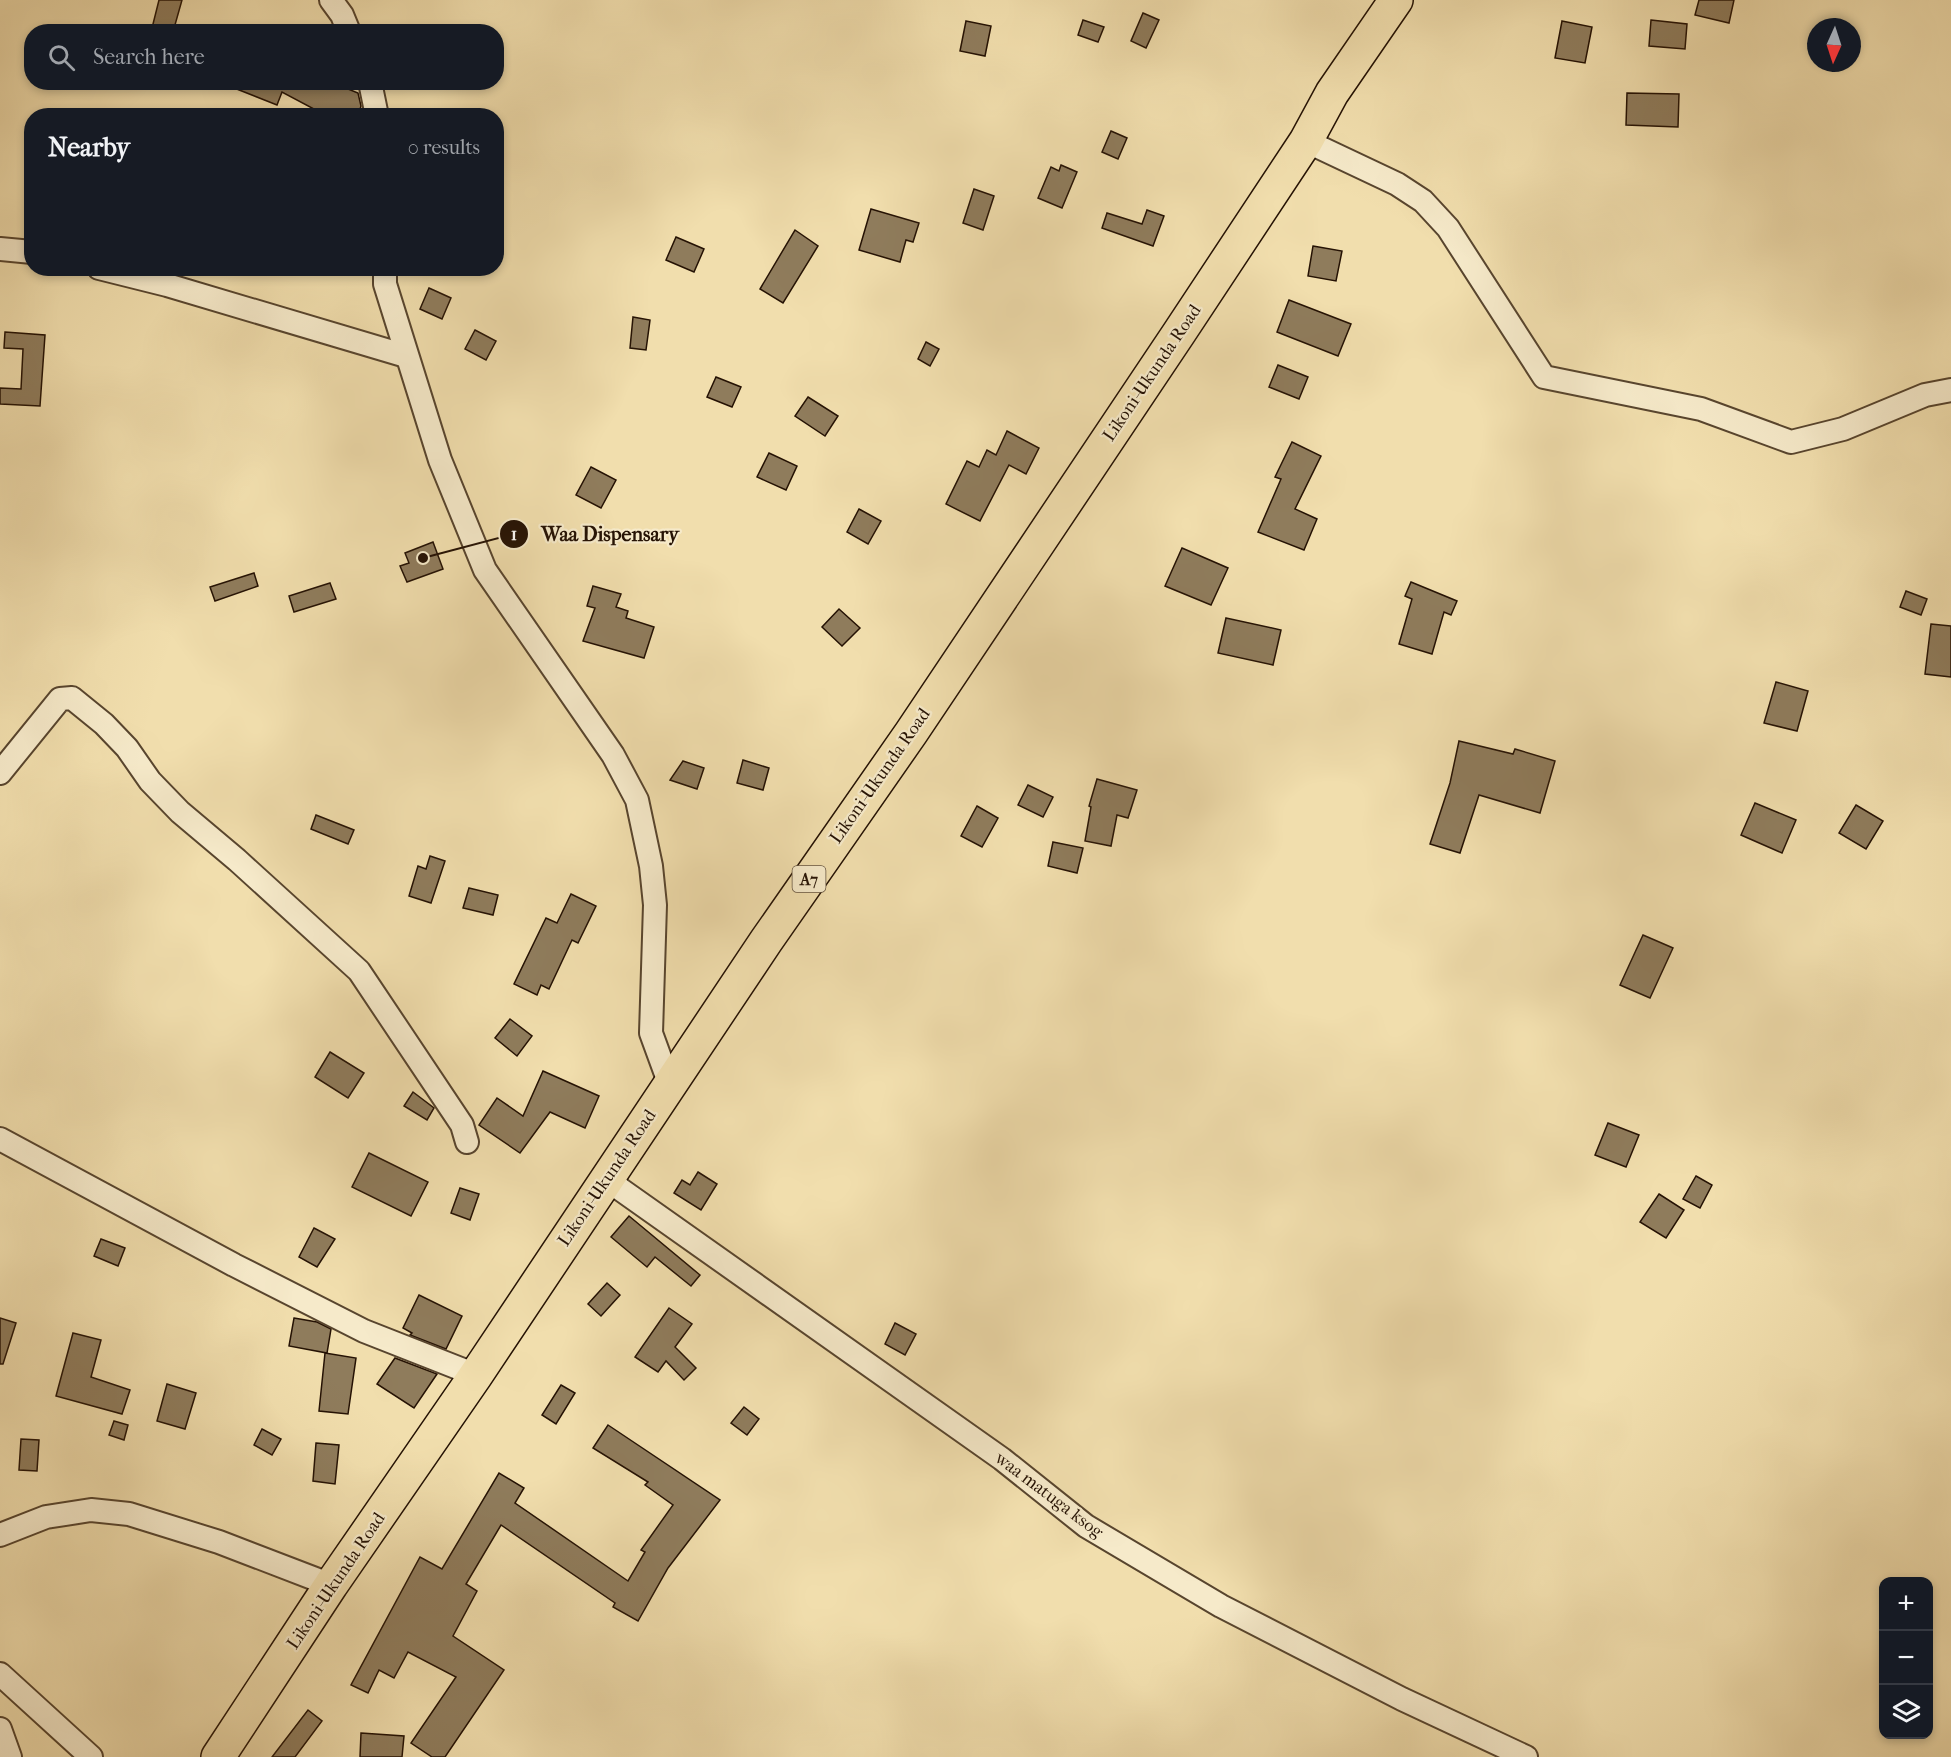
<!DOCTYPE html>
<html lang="en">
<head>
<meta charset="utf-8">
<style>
  body { margin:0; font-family:"IM FELL French Canon",serif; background:#20242c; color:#f1f3f6 }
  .controls { position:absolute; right:18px; bottom:18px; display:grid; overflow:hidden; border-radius:12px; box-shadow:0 3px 9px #0003 }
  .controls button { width:54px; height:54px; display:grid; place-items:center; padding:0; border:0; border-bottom:2px solid #363941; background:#171b24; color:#f1f3f6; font:30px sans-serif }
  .compass { position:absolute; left:1807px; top:18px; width:54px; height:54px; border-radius:50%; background:#171b24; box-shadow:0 3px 9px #0003; rotate:183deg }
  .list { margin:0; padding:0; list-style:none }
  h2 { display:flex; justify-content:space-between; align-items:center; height:78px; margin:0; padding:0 24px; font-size:26px }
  h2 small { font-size:20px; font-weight:400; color:#9ea1a6 }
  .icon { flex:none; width:33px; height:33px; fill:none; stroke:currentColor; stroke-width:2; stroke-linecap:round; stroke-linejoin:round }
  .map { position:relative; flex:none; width:1951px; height:1757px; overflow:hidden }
  .search { position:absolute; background:#171b24; box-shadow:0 3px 9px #0003; left:24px; top:24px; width:480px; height:66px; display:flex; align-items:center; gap:15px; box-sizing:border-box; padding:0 21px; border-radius:24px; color:#9ea1a6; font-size:22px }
  .panel { position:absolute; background:#171b24; box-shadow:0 3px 9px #0003; left:24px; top:108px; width:480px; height:168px; border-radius:24px }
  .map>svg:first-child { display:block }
</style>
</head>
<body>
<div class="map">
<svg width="1951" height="1757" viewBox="0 0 1951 1757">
  <rect width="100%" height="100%" fill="#f1dead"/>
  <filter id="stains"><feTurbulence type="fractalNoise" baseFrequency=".00333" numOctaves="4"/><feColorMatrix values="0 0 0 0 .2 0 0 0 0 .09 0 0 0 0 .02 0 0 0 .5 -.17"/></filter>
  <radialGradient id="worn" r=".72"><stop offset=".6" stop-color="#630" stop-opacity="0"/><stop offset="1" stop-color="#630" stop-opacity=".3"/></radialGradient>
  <g fill="#8f7c5c" stroke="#251204" stroke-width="1.5">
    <path d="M159,0H182L173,32H151Z"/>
    <path d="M1699,0H1734L1729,23L1695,15Z"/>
    <path d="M1143,13L1159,20L1146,48L1131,41Z"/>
    <path d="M1083,20L1104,27L1098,42L1078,35Z"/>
    <path d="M1651,20L1687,24L1685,49L1649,46Z"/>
    <path d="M966,21L991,26L985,56L960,51Z"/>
    <path d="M1562,21L1592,27L1585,63L1555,58Z"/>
    <path d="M219,82H331L358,93L361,106L358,116H327L282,92L277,105Z"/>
    <path d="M1627,93L1679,94L1678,127L1626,125Z"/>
    <path d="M1111,131L1127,138L1118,159L1102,152Z"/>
    <path d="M1061,165L1077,172L1062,208L1038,198L1051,167L1059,171Z"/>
    <path d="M974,189L994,196L983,230L963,223Z"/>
    <path d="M871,209L919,223L913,242L906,240L900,262L859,250Z"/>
    <path d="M1147,210L1164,216L1153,246L1102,228L1107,213L1142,224Z"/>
    <path d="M795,230L818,246L783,303L760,289Z"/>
    <path d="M676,237L704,249L694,272L666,260Z"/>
    <path d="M1313,246L1342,251L1336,281L1308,276Z"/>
    <path d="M429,288L451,298L442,319L420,309Z"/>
    <path d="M1289,300L1351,324L1338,356L1277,332Z"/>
    <path d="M633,317L650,320L646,350L630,348Z"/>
    <path d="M475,330L496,341L486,360L465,349Z"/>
    <path d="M5,332L45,335L40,406L0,404V388L21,389L23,349L4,348Z"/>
    <path d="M926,342L939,349L930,366L918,359Z"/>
    <path d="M1278,365L1308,377L1299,399L1269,387Z"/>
    <path d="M716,377L741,387L732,407L707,397Z"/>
    <path d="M808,397L838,416L825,436L795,416Z"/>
    <path d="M1007,431L1039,448L1026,474L1009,465L980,521L946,504L967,461L979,467L987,450L996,455Z"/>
    <path d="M1292,442L1321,456L1295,509L1317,519L1304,550L1258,532L1281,479L1275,477Z"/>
    <path d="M769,453L797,466L786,490L757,477Z"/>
    <path d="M591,467L616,480L601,508L576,495Z"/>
    <path d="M859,509L881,521L868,544L847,532Z"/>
    <path d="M433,542L443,569L407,582L400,566L409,563L405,553Z"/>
    <path d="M1182,548L1228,568L1211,605L1165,586Z"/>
    <path d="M254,573L258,586L215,601L210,587Z"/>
    <path d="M1411,582L1457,601L1451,615L1444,612L1432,654L1399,644L1412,599L1405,596Z"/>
    <path d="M330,583L336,599L294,612L289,596Z"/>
    <path d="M593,586L621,594L616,607L628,611L626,618L654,627L644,658L583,641L595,608L587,606Z"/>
    <path d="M1906,591L1927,599L1921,615L1900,607Z"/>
    <path d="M839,609L860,628L842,646L822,627Z"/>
    <path d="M1226,618L1281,630L1273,665L1218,653Z"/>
    <path d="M1931,624L1951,626V677L1925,674Z"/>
    <path d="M1776,682L1808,691L1797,731L1764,723Z"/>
    <path d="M1459,741L1513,754L1515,749L1555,761L1540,813L1479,795L1460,853L1430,844L1450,783Z"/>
    <path d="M743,760L769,768L763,790L737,783Z"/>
    <path d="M683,761L704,768L697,789L670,780Z"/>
    <path d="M1097,779L1137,790L1128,818L1117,815L1111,846L1085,841L1091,807L1089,806Z"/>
    <path d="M1028,785L1053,797L1043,817L1018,805Z"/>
    <path d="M1755,803L1796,820L1782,853L1741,835Z"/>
    <path d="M1856,805L1883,821L1866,849L1839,833Z"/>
    <path d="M977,806L998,818L982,847L961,836Z"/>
    <path d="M316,815L354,830L348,844L311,829Z"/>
    <path d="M1053,842L1083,848L1077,873L1048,866Z"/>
    <path d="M430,856L445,861L431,903L409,896L418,866L426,869Z"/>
    <path d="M469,888L498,895L493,915L463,908Z"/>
    <path d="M571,894L596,906L578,943L572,940L549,989L541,985L537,995L514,984L546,918L557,923Z"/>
    <path d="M1643,935L1673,948L1650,998L1620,985Z"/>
    <path d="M510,1019L532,1036L517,1056L495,1038Z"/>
    <path d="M330,1052L364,1073L348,1098L315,1077Z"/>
    <path d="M543,1071L599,1096L585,1128L550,1112L520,1153L479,1125L497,1098L523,1116Z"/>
    <path d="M413,1092L434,1108L427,1120L404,1106Z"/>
    <path d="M1608,1123L1639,1135L1626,1167L1595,1155Z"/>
    <path d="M369,1153L428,1182L411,1216L352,1187Z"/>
    <path d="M698,1172L717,1184L701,1210L674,1193L682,1180L690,1185Z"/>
    <path d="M1696,1176L1712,1185L1700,1208L1683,1199Z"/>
    <path d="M460,1188L479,1194L470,1220L451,1213Z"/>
    <path d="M1659,1194L1684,1210L1666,1238L1640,1222Z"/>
    <path d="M629,1216L700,1275L691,1286L655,1257L647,1267L611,1237Z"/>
    <path d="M314,1228L335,1239L317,1267L299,1257Z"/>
    <path d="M101,1239L125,1248L118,1266L94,1256Z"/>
    <path d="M607,1283L620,1295L601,1316L588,1304Z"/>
    <path d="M419,1295L462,1316L446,1349L410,1335L412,1333L403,1328Z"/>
    <path d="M669,1308L692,1324L675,1347L696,1368L684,1380L666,1361L658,1372L635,1357Z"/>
    <path d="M0,1318L16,1323L3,1364H0Z"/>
    <path d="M294,1318L317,1322L331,1329L327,1353L289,1346Z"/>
    <path d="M895,1323L916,1334L905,1355L885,1344Z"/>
    <path d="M73,1333L101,1340L91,1377L130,1390L122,1414L56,1396Z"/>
    <path d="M325,1353L356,1358L348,1414L319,1411Z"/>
    <path d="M395,1358L437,1374L414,1408L377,1384Z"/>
    <path d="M167,1384L196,1393L185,1429L157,1421Z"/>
    <path d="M561,1385L575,1393L556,1424L542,1415Z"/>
    <path d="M744,1407L759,1419L747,1435L731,1423Z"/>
    <path d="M114,1421L128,1425L124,1440L109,1435Z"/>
    <path d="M608,1425L720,1500L668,1568L638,1621L613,1607L615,1603L501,1525L466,1584L477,1591L453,1636L504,1670L445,1757H432L411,1743L456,1677L408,1652L394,1678L379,1670L368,1693L351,1685L420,1557L442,1569L499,1473L524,1488L515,1503L628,1581L645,1552L641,1550L673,1505L645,1485L648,1482L593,1448Z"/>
    <path d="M262,1429L281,1439L272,1455L254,1445Z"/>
    <path d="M21,1439L39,1440L37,1471L19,1470Z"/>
    <path d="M316,1443L339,1445L335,1484L313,1481Z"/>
    <path d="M308,1710L322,1721L295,1757H272Z"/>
    <path d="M361,1733L404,1736L402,1757H360Z"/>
  </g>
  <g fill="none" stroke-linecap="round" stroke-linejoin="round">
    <g stroke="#58452e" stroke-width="26">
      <g id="minor">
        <path d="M331,0L342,15L349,32"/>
        <path d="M370,82L377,116"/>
        <path d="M1306,141L1397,184L1423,201L1448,228L1544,377L1701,409L1791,442L1843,429L1925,395L1951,390"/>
        <path d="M0,249L32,252"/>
        <path d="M99,268L167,285L406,356"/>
        <path d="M385,268V284L440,460L485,570L613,755L637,800L651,866L655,905L651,1033L670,1085"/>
        <path d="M0,773L60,699L72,698L104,724L127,748L150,781L180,812L237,860L359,971L462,1125L467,1142"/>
        <path d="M0,1139L234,1265L364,1331L476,1375"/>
        <path d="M608,1176L620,1189L1002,1459L1086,1526L1221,1606L1402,1699L1526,1757"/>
        <path d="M0,1535L46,1517L91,1510L129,1514L219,1542L331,1585"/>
        <path d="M0,1674L91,1757"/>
        <path d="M0,1729L10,1757"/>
      </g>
    </g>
    <g stroke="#251204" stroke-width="36">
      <path id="trunk" d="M218,1757L331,1585L476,1375L766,941L911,733L1179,333L1306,141L1332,93L1396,0"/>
    </g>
    <use href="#minor" stroke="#f6eaca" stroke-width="22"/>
    <use href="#trunk" stroke="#f1dead" stroke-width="33"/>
  </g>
  <g text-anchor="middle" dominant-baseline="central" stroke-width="4.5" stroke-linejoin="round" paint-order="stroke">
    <rect fill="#f6eaca" stroke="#64533f" stroke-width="1.5" x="792.5" y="866" width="33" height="26" rx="4.5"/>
    <g font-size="16" font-weight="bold" fill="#251204">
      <text x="809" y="879">A7</text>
    </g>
    <g font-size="18" fill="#251204" stroke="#f6eaca">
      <text transform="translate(1152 373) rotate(-56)">Likoni-Ukunda Road</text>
      <text transform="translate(880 776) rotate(-55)">Likoni-Ukunda Road</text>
      <text transform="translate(607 1178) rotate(-56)">Likoni-Ukunda Road</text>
      <text transform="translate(1049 1495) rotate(37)">waa matuga ksog</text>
      <text transform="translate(336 1581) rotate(-56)">Likoni-Ukunda Road</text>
    </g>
  </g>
  <path fill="none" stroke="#251204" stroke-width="2" d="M423 558L514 534"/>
  <g fill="#251204" stroke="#f6eaca" stroke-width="2">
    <circle cx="423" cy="558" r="6"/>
    <circle cx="514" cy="534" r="15"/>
  </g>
  <g font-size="18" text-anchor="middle" font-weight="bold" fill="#fff">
    <text x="514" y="540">1</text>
  </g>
  <g font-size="20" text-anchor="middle" font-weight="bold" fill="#251204" stroke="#f6eaca" stroke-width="4.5" stroke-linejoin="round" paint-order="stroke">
    <text x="610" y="541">Waa Dispensary</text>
  </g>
  <rect width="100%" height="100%" filter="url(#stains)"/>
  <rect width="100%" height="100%" fill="url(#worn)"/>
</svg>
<div class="controls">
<button>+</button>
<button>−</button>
<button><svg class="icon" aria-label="layers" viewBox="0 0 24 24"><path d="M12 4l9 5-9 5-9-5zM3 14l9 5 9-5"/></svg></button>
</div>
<svg class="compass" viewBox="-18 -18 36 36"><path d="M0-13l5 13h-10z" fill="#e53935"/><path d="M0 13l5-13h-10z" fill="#9ea1a6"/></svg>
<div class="search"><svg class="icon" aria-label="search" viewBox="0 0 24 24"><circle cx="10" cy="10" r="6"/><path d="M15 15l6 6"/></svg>Search here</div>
<section class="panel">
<h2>Nearby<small>0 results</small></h2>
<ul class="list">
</ul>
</section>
</div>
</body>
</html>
